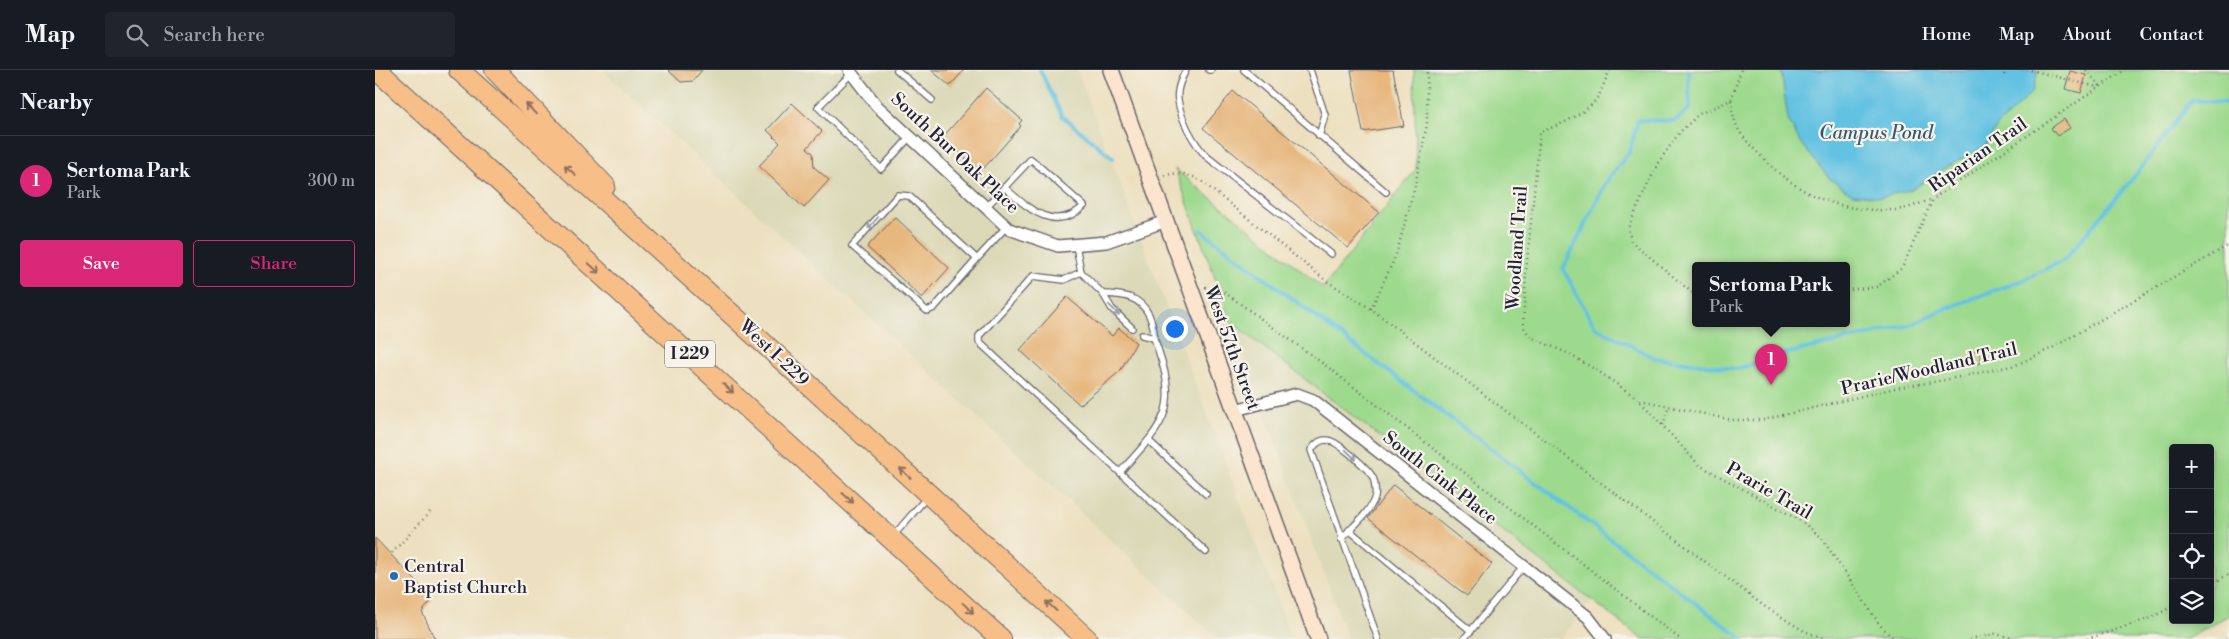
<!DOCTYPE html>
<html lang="en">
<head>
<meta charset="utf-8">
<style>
  body { margin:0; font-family:"Libre Bodoni",serif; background:#20242c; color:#f1f3f6 }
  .controls { position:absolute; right:15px; bottom:15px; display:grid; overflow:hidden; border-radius:5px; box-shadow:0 2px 12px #0003 }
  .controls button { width:45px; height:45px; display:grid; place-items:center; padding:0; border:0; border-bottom:1px solid #363941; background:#171b24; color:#f1f3f6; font:25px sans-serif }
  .you { position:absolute; left:799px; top:258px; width:18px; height:18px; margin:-12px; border:4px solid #fff; border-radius:50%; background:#1a73e8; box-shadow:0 0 0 8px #1a73e833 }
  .badge { display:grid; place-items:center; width:32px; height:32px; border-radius:50%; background:#db2777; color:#fff; font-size:16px; font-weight:700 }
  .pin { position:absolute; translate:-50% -41px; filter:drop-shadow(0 1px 2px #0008) }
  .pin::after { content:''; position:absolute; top:26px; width:18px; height:15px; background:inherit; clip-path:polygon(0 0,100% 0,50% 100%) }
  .popup { position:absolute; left:1317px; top:192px; width:158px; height:65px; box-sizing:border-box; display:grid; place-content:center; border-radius:5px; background:#171b24; filter:drop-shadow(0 1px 4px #0005); font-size:16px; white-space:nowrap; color:#9ea1a6 }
  .popup b { font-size:19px; color:#f1f3f6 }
  .popup::after { content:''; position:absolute; left:50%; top:100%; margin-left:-10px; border:10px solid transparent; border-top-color:#171b24 }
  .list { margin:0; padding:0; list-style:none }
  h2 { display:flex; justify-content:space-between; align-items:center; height:65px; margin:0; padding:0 20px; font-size:21px }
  h2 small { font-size:16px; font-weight:400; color:#9ea1a6 }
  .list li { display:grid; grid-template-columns:32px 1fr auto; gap:15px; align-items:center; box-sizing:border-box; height:90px; padding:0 20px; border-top:1px solid #363941 }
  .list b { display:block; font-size:19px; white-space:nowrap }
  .list p { margin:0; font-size:16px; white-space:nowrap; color:#9ea1a6 }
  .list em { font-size:16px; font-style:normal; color:#9ea1a6 }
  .actions { display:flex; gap:10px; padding:15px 20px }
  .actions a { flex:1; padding:11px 0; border:1px solid #db2777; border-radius:5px; text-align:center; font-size:18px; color:#db2777 }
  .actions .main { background:#db2777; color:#fff }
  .icon { flex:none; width:28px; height:28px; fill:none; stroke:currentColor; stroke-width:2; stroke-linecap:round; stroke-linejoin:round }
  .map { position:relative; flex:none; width:1854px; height:569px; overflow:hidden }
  header { display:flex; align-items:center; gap:30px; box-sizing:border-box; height:70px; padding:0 25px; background:#171b24; border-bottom:1px solid #363941 }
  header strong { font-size:24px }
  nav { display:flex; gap:28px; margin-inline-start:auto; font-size:18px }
  .search { width:350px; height:45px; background:#20242c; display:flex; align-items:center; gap:12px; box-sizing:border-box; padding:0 18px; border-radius:5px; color:#9ea1a6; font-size:19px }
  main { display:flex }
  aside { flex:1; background:#171b24 }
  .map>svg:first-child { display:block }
</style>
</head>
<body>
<header>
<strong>Map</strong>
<div class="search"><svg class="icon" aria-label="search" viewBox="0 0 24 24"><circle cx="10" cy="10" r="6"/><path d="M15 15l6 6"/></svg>Search here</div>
<nav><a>Home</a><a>Map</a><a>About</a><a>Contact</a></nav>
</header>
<main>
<aside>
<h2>Nearby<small></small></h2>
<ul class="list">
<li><span class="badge">1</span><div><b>Sertoma Park</b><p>Park</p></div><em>300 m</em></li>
</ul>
<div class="actions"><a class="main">Save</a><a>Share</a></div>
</aside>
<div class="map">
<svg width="1854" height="569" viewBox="0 0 1854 569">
  <rect width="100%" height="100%" fill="#f7f3e8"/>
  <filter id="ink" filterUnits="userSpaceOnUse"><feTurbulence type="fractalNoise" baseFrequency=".02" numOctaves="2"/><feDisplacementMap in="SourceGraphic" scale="10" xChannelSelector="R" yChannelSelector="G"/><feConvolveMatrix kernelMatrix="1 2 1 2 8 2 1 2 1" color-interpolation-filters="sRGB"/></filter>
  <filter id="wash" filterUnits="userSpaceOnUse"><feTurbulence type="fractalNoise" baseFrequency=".0096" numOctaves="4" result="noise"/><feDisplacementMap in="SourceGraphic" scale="20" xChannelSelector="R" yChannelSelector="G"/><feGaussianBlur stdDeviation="1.12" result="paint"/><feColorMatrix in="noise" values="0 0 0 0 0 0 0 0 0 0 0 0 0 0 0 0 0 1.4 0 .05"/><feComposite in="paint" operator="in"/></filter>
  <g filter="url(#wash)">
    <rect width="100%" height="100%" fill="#ede0c0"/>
    <g fill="#dbd9b8">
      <path d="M227,0H702L917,569H843Z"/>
      <path d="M856,252L1217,530L1186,569H973Z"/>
    </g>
    <path fill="#9eda8e" stroke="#607e64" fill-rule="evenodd" d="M1039,0H1854V545L1812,569H1267L856,252L800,99L948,218L1041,99ZM1321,196H1471V254H1321ZM1798,378H1835V550H1798Z"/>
    <path fill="#64c2e2" stroke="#43728e" d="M1406,0H1663L1658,21L1622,56L1610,76L1568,99L1538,119L1506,127L1477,124L1455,109L1427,75L1413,50Z"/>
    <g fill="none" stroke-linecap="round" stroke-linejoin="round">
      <g stroke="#64c2e2" stroke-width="4">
        <path d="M665,0L687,46L738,88"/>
        <path d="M1313,0L1315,38L1300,51L1263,50L1255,81L1231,112L1188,199L1220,257L1280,288L1361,299L1413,283L1535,255L1567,240L1648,210L1689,190L1763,102L1817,30L1854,33"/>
        <path d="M826,160L1368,569"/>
      </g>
    </g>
    <g id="blocks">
      <g fill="#e7b77e">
        <path d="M293,0H327L318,11L306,12Z"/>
        <path d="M556,0H589L575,16Z"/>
        <path d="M976,0H1018L1029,56L988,62Z"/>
        <path d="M1695,1L1711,5L1706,23L1690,19Z"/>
        <path d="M611,18L647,50L644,54L646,56L609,98L605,94L602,98L567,68Z"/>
        <path d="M858,21L1004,142L973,178L828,58Z"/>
        <path d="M417,33L447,61L432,78L438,83L439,97L454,110L429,138L384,96L405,73L392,60Z"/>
        <path d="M1689,49L1695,58L1682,66L1676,58Z"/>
        <path d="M520,147L574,198L547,228L492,177Z"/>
        <path d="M692,227L737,266L744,258L761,273L745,301L705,335L645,280Z"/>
        <path d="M1604,281L1606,293L1594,295L1593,282Z"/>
        <path d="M1018,415L1117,494L1092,526L993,448Z"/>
        <path d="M0,468L58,529L47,542L60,569H0Z"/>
      </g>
    </g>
  </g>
  <g filter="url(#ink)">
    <use href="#blocks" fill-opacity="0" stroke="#69646a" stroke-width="1"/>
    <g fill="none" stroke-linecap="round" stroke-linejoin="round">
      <g stroke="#69646a" stroke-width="8">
        <g id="service">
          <path d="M522,0L557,30"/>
          <path d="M811,0C806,9 801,20 803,30C806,50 818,72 831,86L956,184"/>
          <path d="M834,0H836"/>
          <path d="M869,0L1011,122"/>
          <path d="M935,0L950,45L944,66"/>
          <path d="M477,3L443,37L506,99L535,67"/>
          <path d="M611,137L656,89L709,136C679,164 653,138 629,117"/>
          <path d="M701,175L706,202L689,210L658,206L604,266V272L831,482"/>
          <path d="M602,189L559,238L552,241L477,176L523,125L534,126L602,189L632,156"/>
          <path d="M706,202L728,224"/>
          <path d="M757,258L737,239L728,224C748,225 764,225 774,245C777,252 780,261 779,268L767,265"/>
          <path d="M774,371L831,424"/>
          <path d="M745,402C793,350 805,338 779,268"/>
          <path d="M974,460L1096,561"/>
          <path d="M519,465L552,427"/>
          <path d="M966,469C977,457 994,444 1000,427C1001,423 1000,412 998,408C994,399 961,369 951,370C944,370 940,375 936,380L1003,569"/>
          <path d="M1089,569L1149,496"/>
        </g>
      </g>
      <g stroke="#69646a" stroke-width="14">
        <g id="minor">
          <path d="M474,0L502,36L634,159L683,176L731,172L791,151"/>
          <path d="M860,340L922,324L938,330L1213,547L1230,569"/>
        </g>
      </g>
      <g stroke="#69646a" stroke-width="18">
        <path id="secondary" d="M736,0L943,569"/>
      </g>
      <g stroke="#69646a" stroke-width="22">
        <g id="motorway">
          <path d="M2,0L626,569"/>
          <path d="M84,0L362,249L712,569"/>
          <path d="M120,0L230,116"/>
        </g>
      </g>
      <g stroke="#69646a" stroke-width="2.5" stroke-dasharray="1 4" stroke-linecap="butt">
        <path d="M1235,0C1231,8 1228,17 1224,25C1213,44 1184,55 1165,62L1151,202L1148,256L1155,267L1192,283L1223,301L1263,329L1324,395L1426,451L1446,467L1505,555L1519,569"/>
        <path d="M1656,0L1722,17"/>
        <path d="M1711,0L1725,16"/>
        <path d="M1629,5L1631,0"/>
        <path d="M1356,30C1359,60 1367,67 1388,88C1425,126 1464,142 1518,140C1531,140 1545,133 1558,129"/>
        <path d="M789,106C803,101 813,104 825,110L950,210L996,239L1389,536L1429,561L1451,569"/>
        <path d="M830,217L849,222L954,298L1305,569"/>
        <path d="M1471,220L1502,217L1527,198L1558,129L1750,0"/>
        <path d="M1321,226L1256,171L1253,158L1283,93L1305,62L1324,44L1356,30L1366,0"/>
        <path d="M996,239L1021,185L1040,116L1052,54V0"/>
        <path d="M1265,330L1357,350H1388L1520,318L1570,310L1641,295L1677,278L1854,175"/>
        <path d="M1288,355L1294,336"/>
        <path d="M17,483L56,441"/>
        <path d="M1835,515L1854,504"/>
        <path d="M1595,569L1620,564L1642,569"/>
        <path d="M1712,569L1776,548L1798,536"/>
        <path d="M1851,569L1854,567"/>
      </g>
      <use href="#service" stroke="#fff" stroke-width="5.5"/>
      <use href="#minor" stroke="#fff" stroke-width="11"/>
      <use href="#secondary" stroke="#fce5cf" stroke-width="15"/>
      <use href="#motorway" stroke="#f7be87" stroke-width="20"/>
    </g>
    <defs><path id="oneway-shaft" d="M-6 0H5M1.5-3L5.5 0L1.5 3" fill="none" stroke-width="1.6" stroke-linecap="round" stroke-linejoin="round" transform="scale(1.25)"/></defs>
    <g stroke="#8c7061">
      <use href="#oneway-shaft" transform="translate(156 39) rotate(-134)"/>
      <use href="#oneway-shaft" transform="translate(195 100) rotate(-138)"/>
      <use href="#oneway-shaft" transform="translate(219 198) rotate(42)"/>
      <use href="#oneway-shaft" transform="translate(353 318) rotate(42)"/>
      <use href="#oneway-shaft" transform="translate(530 403) rotate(-137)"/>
      <use href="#oneway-shaft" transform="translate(473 428) rotate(42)"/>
      <use href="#oneway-shaft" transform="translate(676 536) rotate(-138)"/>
      <use href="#oneway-shaft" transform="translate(593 538) rotate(43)"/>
    </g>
    <g stroke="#9c9ca7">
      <use href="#oneway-shaft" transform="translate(498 153) rotate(132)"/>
      <use href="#oneway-shaft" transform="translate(739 240) rotate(46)"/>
      <use href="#oneway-shaft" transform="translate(976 385) rotate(44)"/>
    </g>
  </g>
  <circle fill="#1f6fb2" stroke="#f7f3e8" stroke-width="2" cx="19" cy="506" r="5"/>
  <g text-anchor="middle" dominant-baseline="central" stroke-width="4.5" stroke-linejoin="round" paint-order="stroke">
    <rect fill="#f7f3e8" stroke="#62616f" stroke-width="1" x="290" y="270.5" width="50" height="27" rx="4"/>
    <g font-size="16" font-weight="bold" fill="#22223b">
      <text x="315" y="284">I 229</text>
    </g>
    <g font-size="18" fill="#22223b" stroke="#f7f3e8">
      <text transform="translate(580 83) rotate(43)">South Bur Oak Place</text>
      <text transform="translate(1603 85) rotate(-35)">Riparian Trail</text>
      <text transform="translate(1142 178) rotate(-86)">Woodland Trail</text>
      <text transform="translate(857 278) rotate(70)">West 57th Street</text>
      <text transform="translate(399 283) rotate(43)">West I-229</text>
      <text transform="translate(1554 299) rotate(-13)">Prarie/Woodland Trail</text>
      <text transform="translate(1065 408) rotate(38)">South Cink Place</text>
      <text transform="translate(1394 421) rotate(30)">Prarie Trail</text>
    </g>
    <g font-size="18" fill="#22223b" stroke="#f7f3e8" text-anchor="start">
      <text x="29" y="496">Central<tspan x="29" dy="21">Baptist Church</tspan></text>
    </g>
    <g font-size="19" font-style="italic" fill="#395a75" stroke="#f7f3e8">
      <text x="1501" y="63">Campus Pond</text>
    </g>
  </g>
</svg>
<div class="controls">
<button>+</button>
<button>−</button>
<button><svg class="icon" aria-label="locate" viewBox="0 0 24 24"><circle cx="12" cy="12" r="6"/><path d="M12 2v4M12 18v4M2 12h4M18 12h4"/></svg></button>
<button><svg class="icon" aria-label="layers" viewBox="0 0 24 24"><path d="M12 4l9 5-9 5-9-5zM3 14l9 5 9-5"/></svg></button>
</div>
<div class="you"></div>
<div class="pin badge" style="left:1396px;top:315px">1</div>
<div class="popup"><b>Sertoma Park</b>Park</div>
</div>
</main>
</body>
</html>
